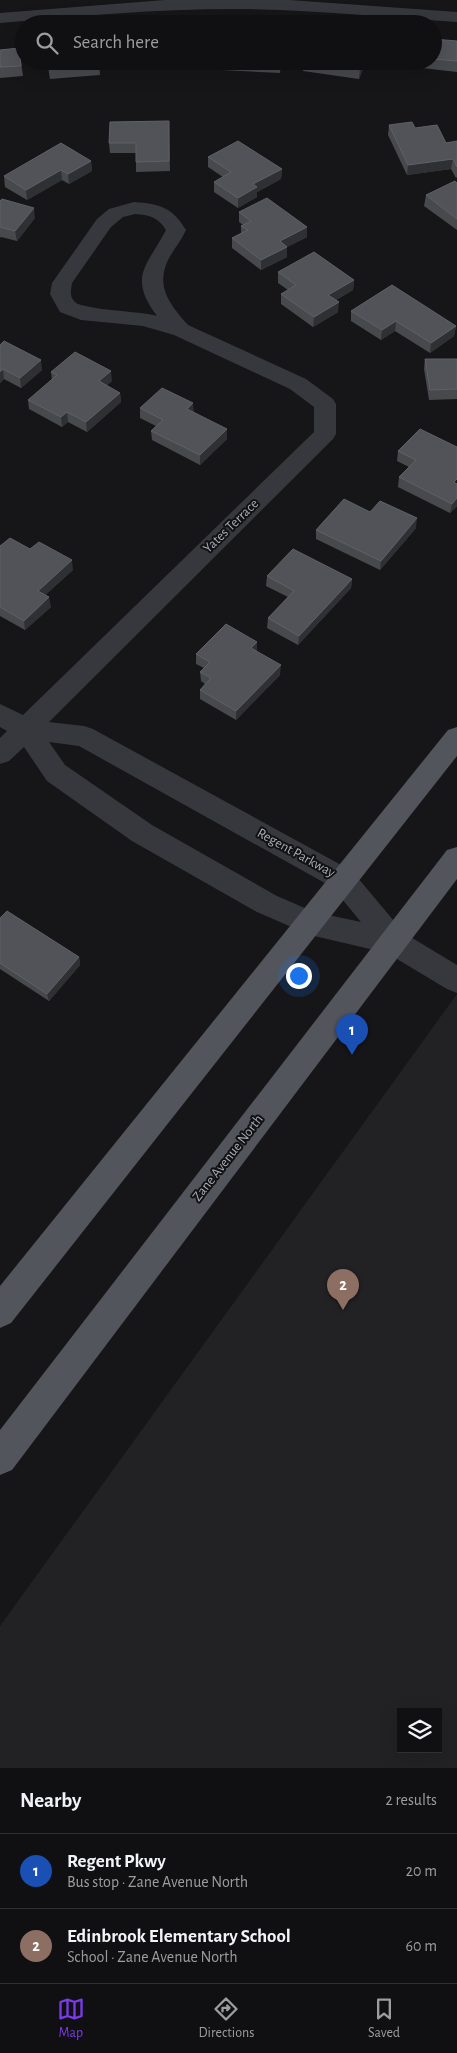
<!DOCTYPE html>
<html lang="en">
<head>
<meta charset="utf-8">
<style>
  body { margin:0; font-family:"Alegreya Sans",sans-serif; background:#1e1e20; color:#f1f3f6 }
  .controls { position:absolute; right:15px; bottom:15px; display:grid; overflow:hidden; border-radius:0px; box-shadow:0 5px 20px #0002 }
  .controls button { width:45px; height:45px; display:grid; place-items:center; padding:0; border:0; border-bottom:1px solid #303032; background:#101012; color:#f1f3f6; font:25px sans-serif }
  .you { position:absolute; left:298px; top:975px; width:18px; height:18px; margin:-12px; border:4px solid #fff; border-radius:50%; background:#1a73e8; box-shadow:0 0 0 8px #1a73e833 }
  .badge { display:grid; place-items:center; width:32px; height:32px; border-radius:50%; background:#7c3aed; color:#fff; font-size:16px; font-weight:700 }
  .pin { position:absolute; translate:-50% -41px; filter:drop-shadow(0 1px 2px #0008) }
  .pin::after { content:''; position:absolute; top:26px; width:18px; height:15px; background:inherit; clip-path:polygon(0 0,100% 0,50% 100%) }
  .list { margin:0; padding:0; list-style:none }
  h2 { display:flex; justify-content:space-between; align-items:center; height:65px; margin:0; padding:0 20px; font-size:21px }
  h2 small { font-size:16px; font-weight:400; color:#9c9d9f }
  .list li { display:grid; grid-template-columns:32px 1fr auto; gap:15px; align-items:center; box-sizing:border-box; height:75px; padding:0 20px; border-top:1px solid #303032 }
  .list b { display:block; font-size:19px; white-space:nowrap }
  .list p { margin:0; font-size:16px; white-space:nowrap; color:#9c9d9f }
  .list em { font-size:16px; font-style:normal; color:#9c9d9f }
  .icon { flex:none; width:28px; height:28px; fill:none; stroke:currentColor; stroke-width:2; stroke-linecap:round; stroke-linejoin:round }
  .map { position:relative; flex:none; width:457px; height:1768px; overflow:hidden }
  .search { position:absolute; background:#101012; box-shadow:0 5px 20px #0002; left:15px; right:15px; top:15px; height:55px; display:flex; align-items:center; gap:12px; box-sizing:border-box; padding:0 18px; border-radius:28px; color:#9c9d9f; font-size:19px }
  .sheet { height:215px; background:#101012 }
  nav { display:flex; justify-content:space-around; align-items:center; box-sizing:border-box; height:70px; border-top:1px solid #303032; background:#101012; font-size:14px; color:#9c9d9f }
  nav a { display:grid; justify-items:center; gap:2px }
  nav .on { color:#7c3aed }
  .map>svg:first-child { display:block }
</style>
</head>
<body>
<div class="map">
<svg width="457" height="1768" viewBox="0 0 457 1768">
  <rect width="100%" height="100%" fill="#161618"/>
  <path fill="#222225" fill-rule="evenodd" d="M457,994V1768H0V1626ZM401,1712H438V1749H401Z"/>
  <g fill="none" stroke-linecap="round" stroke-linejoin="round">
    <g fill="#37383d" fill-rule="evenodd">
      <path d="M165,0H289L457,12V22C383,17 309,9 234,9C156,9 78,16 0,23V13Z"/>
      <path d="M134,202C160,204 172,207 186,230C181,241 173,250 168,260C155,287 171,306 188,325L306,379L333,399L336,404V434L333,439L49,722L84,726L93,729L352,871L404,933L457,965V993L447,989L387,953L310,935L257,912L132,841L47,781L24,747L9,761L0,764V738L7,731L0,727V704L23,715L314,432V407L290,389L174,335L143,326L81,320L60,312L50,294L52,283L97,219L109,209ZM135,214C149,215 158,217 166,230C148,265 127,276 157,316C141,311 83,310 75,302C69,297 71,290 72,283L111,227L123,217ZM49,742L79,746L332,887L361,922L314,912L277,896L152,825L65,765Z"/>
    </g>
    <g fill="#53555c" fill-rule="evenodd">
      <path d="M457,727V756L11,1323L0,1328V1286L448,730Z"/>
      <path d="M457,847V879L12,1470L0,1475V1430L447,850Z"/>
    </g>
  </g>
  <g fill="#47494d">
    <path d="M433,39L457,41V72L387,64L388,61H433Z"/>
    <path d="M19,48L23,76L0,78V50Z"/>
    <path d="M47,61H99L100,75L50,79Z"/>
    <rect x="121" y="61" width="70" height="2"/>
    <path d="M221,61H281L280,73L221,70Z"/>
    <path d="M304,61H366L359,79L303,71Z"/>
    <path d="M169,121L170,171L136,172V153H110L109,143Z"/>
    <path d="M389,125L415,128L446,143L457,141V177L456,178L451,169L407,175L388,135Z"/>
    <path d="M208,157L282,169L281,179L257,192V197L238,208L214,192V182L223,177L208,167Z"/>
    <path d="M91,161L92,171L69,184L62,180L27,200L5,187L4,176Z"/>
    <path d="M457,183V230L424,206L426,195Z"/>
    <path d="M0,201L35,218L17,241L1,237L0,238Z"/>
    <path d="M239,212L307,227V237L287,247V257L261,270L232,248V238L241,233V226L243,225L239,222Z"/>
    <path d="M278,272L354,280L353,290L336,300L338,312L313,327L281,304V294L288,290L278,283Z"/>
    <path d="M351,311L456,326L454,336L430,353L395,331L381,340L351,321Z"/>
    <path d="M0,345L42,370L21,388L4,379L0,383Z"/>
    <path d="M425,359H457V399L429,400L424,369Z"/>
    <path d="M51,372L112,381L106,386L120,393L121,402L87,432L68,422L62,427L29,409L28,400L52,380Z"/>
    <path d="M140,408L194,412L227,439L200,465L152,440L151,431L156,426L140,418Z"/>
    <path d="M420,429L457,506L450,513L398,487L399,477L409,467L397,461L398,451Z"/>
    <path d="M370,512L416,528L380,570L316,539V530Z"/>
    <path d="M0,546L73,570L45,595L51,607L25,630L0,616Z"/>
    <path d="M267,576L352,579L351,588L298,645L267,628L268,618L288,597L266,586Z"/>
    <path d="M257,642L256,652L280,675L236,720L200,699V690L205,684L201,681L200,672L204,668L196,664V654Z"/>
    <path d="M0,918L79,957L80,965L49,1001L0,969Z"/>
  </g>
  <g fill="#2f3033">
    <path d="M363,61H366L359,79L360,68Z"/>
    <path d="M453,159L451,169L407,175L408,165Z"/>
    <path d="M91,161L92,171L69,184L68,174Z"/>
    <path d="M282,169L281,179L257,192V197L238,208V198L253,184Z"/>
    <path d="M61,170L62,180L27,200L26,190Z"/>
    <path d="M34,208L35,218L17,241L15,231Z"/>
    <path d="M307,227V237L287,247V257L261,270V260L280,241Z"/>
    <path d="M354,280L353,290L327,305L328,295Z"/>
    <path d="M339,302L338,312L313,327L314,317Z"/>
    <path d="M396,321L395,331L381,340L382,330Z"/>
    <path d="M456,326L454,336L430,353L431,343Z"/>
    <path d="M41,360L42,370L21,388L20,378Z"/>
    <path d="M3,369L4,379L0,383V372Z"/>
    <path d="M111,371L112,381L100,391L99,381Z"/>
    <path d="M120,393L121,402L87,432L86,422Z"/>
    <path d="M193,403L194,413L187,409Z"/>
    <path d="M67,412L68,422L62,427L61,417Z"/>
    <path d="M227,429V439L200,465V455Z"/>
    <path d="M457,498V506L450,513L452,504Z"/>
    <path d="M417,518L416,528L380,570L381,561Z"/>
    <path d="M72,560L73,570L40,600L38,591Z"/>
    <path d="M352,579L351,588L298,645L299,636Z"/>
    <path d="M49,597L51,607L25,630L24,621Z"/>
    <path d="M257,642V651L251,658V648Z"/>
    <path d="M281,665L280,675L236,720V711Z"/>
    <path d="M79,957L80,965L49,1001L47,994Z"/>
  </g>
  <g fill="#525359" stroke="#5f6168">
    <path d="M433,39L457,41V61L433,59Z"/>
    <path d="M19,48L21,66L0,67V50Z"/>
    <path d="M48,61H99L100,64L49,69Z"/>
    <path d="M248,61H280V63Z"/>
    <path d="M304,61H363L360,68Z"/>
    <path d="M169,121V161L136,162V143H109L110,122Z"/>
    <path d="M412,122L415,128L437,125L446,143L457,141V167L453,159L408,165L389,125Z"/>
    <path d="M238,141L282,169L253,184L257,187L238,198L214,182L231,172L208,157Z"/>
    <path d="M61,143L91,161L68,174L61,170L26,190L4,176Z"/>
    <path d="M455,181L457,183V219L426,195Z"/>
    <path d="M267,198L307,227L280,241L287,247L261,260L232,238L248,230L241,226L251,221L239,212Z"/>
    <path d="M2,199L34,208L15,231L0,227V201Z"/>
    <path d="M314,252L354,280L328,295L339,302L314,317L281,294L296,285L278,272Z"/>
    <path d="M392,285L456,326L431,343L396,321L382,330L351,311Z"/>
    <path d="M4,341L41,360L20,378L3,369L0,372V345Z"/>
    <path d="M75,352L111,371L99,381L120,393L86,422L67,412L61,417L28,400L57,375L51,372Z"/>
    <path d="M425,359H457V389L430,390Z"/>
    <path d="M162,388L193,403L187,409L227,429L200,455L151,431L163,420L140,408Z"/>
    <path d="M420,429L457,447V479L454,482L457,484V498L452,504L399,477L416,460L398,451Z"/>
    <path d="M344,499L370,512L380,501L417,518L381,561L316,530Z"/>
    <path d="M10,538L30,549L39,542L72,560L38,591L49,597L24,621L0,607V546Z"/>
    <path d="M293,549L352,579L299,636L268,618L294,591L267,576Z"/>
    <path d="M226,624L257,642L251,648L281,665L236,711L200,690L211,678L200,672L210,662L196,654Z"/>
    <path d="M7,911L79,957L47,994L0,963V918Z"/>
  </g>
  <g text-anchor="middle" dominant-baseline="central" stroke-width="4" stroke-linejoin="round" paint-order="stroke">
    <g font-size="14" fill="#a8adb8" stroke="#111113">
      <text transform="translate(231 526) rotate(-44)">Yates Terrace</text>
      <text transform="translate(296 853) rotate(29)">Regent Parkway</text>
      <text transform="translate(228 1158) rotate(-52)">Zane Avenue North</text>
    </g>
  </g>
</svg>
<div class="controls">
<button><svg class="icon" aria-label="layers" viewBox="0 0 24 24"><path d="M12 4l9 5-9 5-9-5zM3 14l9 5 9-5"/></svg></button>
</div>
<div class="you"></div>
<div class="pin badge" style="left:352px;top:1055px;background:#1a4fb4">1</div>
<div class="pin badge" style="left:343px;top:1310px;background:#8d6e63">2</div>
<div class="search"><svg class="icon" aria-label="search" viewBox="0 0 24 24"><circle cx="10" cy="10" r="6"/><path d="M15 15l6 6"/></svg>Search here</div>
</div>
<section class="sheet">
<h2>Nearby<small>2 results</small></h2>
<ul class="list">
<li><span class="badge" style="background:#1a4fb4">1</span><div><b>Regent Pkwy</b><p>Bus stop · Zane Avenue North</p></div><em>20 m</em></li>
<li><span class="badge" style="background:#8d6e63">2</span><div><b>Edinbrook Elementary School</b><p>School · Zane Avenue North</p></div><em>60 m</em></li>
</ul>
</section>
<nav>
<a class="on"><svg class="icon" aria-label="map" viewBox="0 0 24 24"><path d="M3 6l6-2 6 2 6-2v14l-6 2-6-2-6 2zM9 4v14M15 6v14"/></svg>Map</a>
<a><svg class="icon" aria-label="directions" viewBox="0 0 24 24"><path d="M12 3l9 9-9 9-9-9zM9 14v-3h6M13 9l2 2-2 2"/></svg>Directions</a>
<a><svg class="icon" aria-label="saved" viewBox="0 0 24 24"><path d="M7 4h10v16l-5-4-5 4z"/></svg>Saved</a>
</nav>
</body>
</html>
